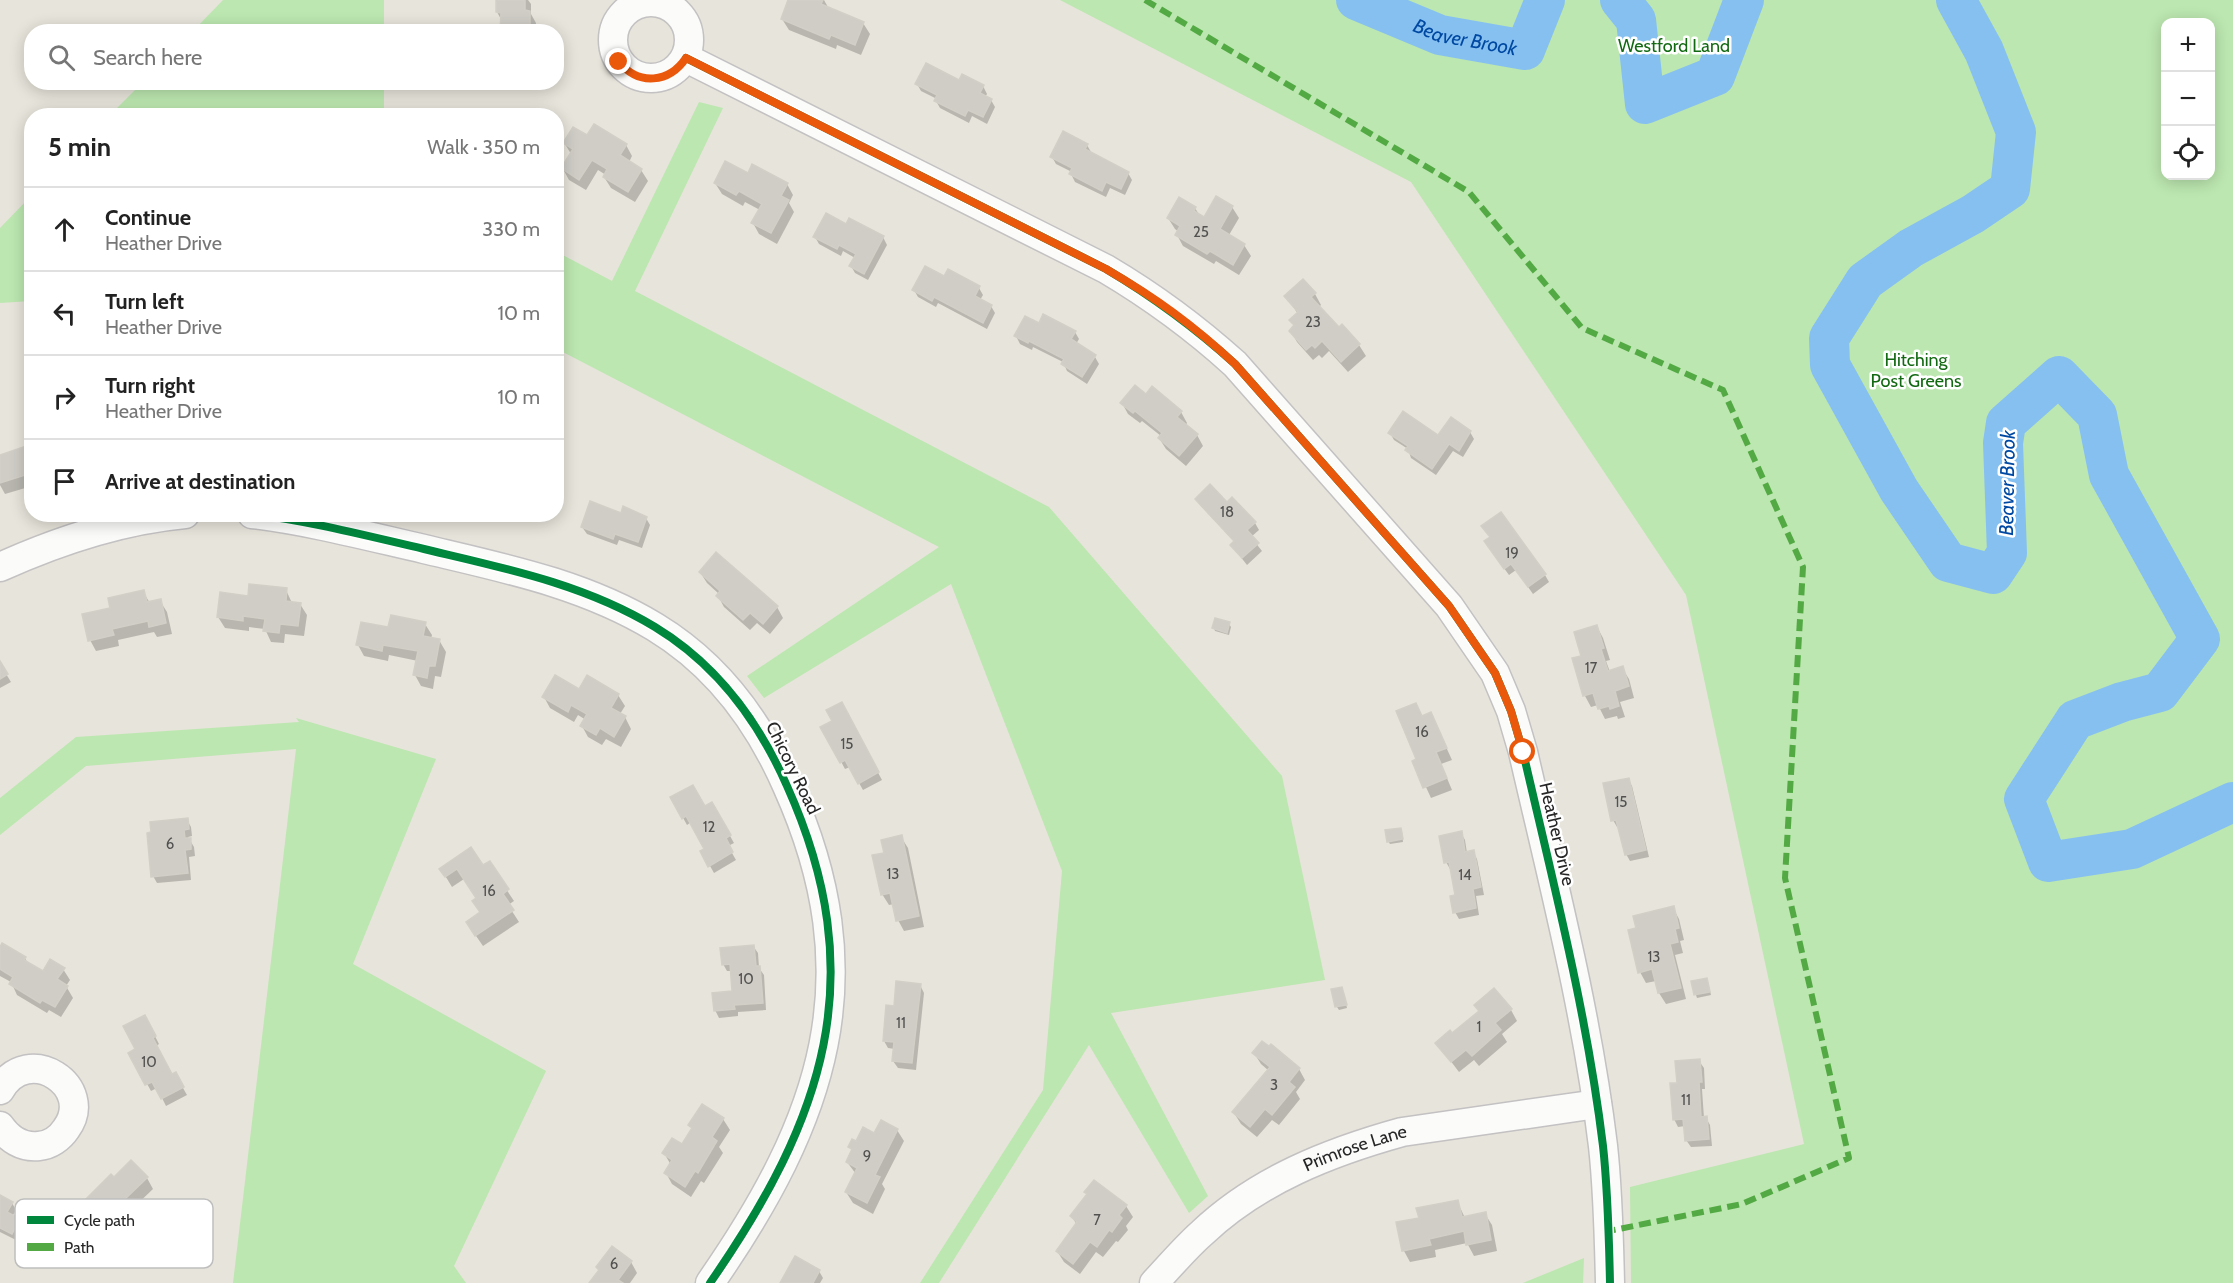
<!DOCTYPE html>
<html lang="en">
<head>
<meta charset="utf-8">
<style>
  body { margin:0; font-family:Cabin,sans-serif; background:#f6f6f6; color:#222 }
  .controls { position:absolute; right:18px; top:18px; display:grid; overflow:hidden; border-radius:12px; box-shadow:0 3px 15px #0003 }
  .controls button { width:54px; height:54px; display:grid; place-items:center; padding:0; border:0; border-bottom:2px solid #e0e0e0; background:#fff; color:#222; font:30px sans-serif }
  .stop { position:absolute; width:18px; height:18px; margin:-14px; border:4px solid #ea580c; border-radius:50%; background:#fff }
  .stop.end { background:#ea580c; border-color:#fff; box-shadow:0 2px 6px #0008 }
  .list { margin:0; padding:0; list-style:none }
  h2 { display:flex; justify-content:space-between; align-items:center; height:78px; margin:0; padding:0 24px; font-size:26px }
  h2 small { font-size:20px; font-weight:400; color:#767676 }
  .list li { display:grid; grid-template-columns:39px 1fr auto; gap:18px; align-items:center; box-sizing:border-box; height:84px; padding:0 24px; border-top:2px solid #e0e0e0 }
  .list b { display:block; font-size:22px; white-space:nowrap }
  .list p { margin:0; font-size:20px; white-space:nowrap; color:#767676 }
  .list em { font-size:20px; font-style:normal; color:#767676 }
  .icon { flex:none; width:33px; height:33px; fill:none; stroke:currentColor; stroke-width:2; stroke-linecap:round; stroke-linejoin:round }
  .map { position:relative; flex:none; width:2233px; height:1283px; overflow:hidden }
  .search { position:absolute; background:#fff; box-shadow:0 3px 15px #0003; left:24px; top:24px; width:540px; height:66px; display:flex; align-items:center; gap:15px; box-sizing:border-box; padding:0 21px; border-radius:24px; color:#767676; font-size:22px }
  .panel { position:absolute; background:#fff; box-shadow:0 3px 15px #0003; left:24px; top:108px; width:540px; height:414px; border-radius:24px }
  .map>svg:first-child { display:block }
</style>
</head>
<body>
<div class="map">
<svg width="2233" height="1283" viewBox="0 0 2233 1283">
  <rect width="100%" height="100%" fill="#e7e4db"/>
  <g fill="#bce7b0" fill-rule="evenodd">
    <path d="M223,0H384V31H193Z"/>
    <path d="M1060,0H2233V1283H1631L1630,1187L1804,1144L1686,595L1411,182ZM2166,22H2210V176H2166Z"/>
    <path d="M143,82L384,83V115H110Z"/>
    <path d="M699,102L723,108L635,291L1049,507L1282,776L1325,980L1111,1013L1208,1196L1189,1213L1089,1045L939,1283H920L1043,1090L1062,871L951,584L764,698L747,676L939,547L557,349V252L612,281Z"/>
    <path d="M31,196V301L0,303V228Z"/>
    <path d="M296,718L436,759L353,964L546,1071L454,1266L466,1283H233L296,749L86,766L0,835V798L76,737L299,722Z"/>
    <path d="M1584,1258L1583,1283H1523Z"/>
  </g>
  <g fill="#0003">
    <path d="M498,0H528L531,4V14L536,23L535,32H502V21L497,12Z"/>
    <path d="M790,0H824L829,9L863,23L870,34L861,55L837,45L836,49L789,30L782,19Z"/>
    <path d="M501,82H527V86L503,85Z"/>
    <path d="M960,82L983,86L987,94L985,97L991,100L995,107L987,124L972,116L969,123L940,108L936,101L937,99L921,91L917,84Z"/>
    <path d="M588,137L626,145L632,156L629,162L641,170L648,181L635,202L611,188L604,177L606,175L598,170L586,190L569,180L563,169L571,154L565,144Z"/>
    <path d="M1087,145L1091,152L1128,173L1132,180L1125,195L1110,188L1106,197L1075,182L1071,174L1072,172L1056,164L1052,157Z"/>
    <path d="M748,175L787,184L793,195L789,203L794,212L777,244L759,234L753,223L760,210L745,202L743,206L722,194L715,183Z"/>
    <path d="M1232,207L1239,218L1229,235L1244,245L1251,256L1239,275L1216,261L1214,264L1183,246L1177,235L1179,232L1175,229L1168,218L1195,208L1200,216L1204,219Z"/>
    <path d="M846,226L883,237L887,245L868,280L855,273L851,266L855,258L843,251L841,256L819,244L815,237Z"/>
    <path d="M945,278L979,288L983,295L980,300L991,306L995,313L987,329L938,303L936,307L918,297L914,290Z"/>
    <path d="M1303,281L1315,294L1321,305L1319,307L1338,329L1342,326L1359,345L1366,356L1348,372L1329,351L1322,358L1319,355L1313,360L1297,342L1291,331L1295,327L1298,314L1286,296Z"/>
    <path d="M1075,332L1079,339L1076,344L1095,357L1099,364L1087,384L1067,371L1063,362L1033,347L1032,350L1020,344L1016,336Z"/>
    <path d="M1146,396L1181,412L1187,423L1185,426L1197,435L1203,446L1186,466L1166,449L1159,438L1161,436L1142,421L1140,423L1128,414L1122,403Z"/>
    <path d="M1470,432L1474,439L1463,457L1453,451L1436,475L1411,458L1408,449L1394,440L1390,433L1438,438Z"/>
    <path d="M32,446V486L5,494L0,485V457Z"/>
    <path d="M1197,499L1227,504L1255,523L1259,530L1251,537L1262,551L1247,565L1232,546L1235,542L1201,506Z"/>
    <path d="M622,514L646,518L650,525L642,548L619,540L617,545L587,534L582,527Z"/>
    <path d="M1490,549L1545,575L1549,582L1533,594L1516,570L1509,575Z"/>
    <path d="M700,572L777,607L783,618L770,634L757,623L750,630L724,607L718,596L719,594L707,583Z"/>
    <path d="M286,590L292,603L300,604L307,615L304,636L285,634L284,643L271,642L265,629L249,627V631L225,628L218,617L249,598Z"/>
    <path d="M143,592L150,603L160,601L167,612L172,634L157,637L154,632L118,640L119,646L96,651L90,640L112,609Z"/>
    <path d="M425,624L432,635L431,639L439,640L446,652L441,677L435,676L433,689L421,686L415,675L418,661L389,655L388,661L364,656L358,645L389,629Z"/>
    <path d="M1229,624L1231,627L1229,635L1215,631L1214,628Z"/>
    <path d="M1597,627L1603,638L1610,660L1606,661L1610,672L1622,668L1629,679L1634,698L1620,702L1625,717L1618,719L1617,716L1605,719L1598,705L1591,707L1585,696L1574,659L1582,657Z"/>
    <path d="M0,664L11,682L0,688Z"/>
    <path d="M579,691L618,695L625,706L620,714L625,717L631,729L621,747L606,739L602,745L588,737L582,726L586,720L578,715L574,722L550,708L544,697Z"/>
    <path d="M841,704L882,780L863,790L850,767L845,769L823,728L834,722Z"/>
    <path d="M1431,714L1452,760L1441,764L1452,790L1431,798L1414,761L1418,760L1423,718Z"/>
    <path d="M1628,779L1632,786L1649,857L1630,861L1626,854L1620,827H1617L1613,820Z"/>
    <path d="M672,798L705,808L712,804L734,843L728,846L736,860L714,873L702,852L706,849L691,822L687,825Z"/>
    <path d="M187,820L191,827L192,836L188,837L194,847L195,856L189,857L191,880L157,883L153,876Z"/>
    <path d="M1402,832L1403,842L1390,844L1388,841Z"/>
    <path d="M1461,833L1465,840L1467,853L1473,852L1477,859L1484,895L1476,896L1479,915L1459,919L1455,912L1457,896L1452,869H1450L1446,862Z"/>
    <path d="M901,837L908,848L924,927L904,931L898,920L894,904L889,905L882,894L885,854Z"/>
    <path d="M489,863L514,901L508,905L519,922L483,946L474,933L481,914L474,901L478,899L464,879L452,887L441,869L482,867Z"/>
    <path d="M1673,908L1679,919L1684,940L1680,941L1683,953L1675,955L1686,999L1666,1004L1659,993L1656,981L1646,983L1640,972Z"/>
    <path d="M753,946L758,953L759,968L764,975L766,1010L738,1012V1016L719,1018L715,1010L734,993L732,971H727L723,964Z"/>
    <path d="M0,950L25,958L28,964L44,974L63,969L70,980L66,986L73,998L61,1017L49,1010L47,1013L17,995L11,982L0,976Z"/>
    <path d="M1708,982L1711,995L1697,998L1696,995Z"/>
    <path d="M920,985L924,993L916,1070L898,1068L893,1061L895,1049L888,1048L884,1041L896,1007Z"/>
    <path d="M1342,989L1347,1008L1339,1010L1337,1007Z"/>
    <path d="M1476,1006L1511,1010L1517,1021L1502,1034L1507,1042L1479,1066L1474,1060L1459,1072L1437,1043L1452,1036L1479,1012Z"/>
    <path d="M145,1017L159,1044L156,1046L171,1076L175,1074L187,1095L166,1106L157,1088L151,1091L130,1053L137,1049Z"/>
    <path d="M1254,1053L1299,1069L1305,1080L1296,1092L1300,1099L1279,1125L1272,1120L1257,1137L1241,1124L1234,1113L1269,1071L1261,1064Z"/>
    <path d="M1699,1061L1704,1068L1705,1089H1702L1704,1118H1706L1710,1125L1712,1146L1691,1147L1686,1140L1685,1126L1678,1127L1674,1119L1679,1084Z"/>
    <path d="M723,1119L730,1130L719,1147L723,1153L704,1183L701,1181L691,1197L672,1184L666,1173L671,1165L664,1153L682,1146L693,1129L690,1125Z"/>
    <path d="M897,1130L904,1141L882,1184L885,1189L873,1214L853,1203L846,1192L856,1174L847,1162L852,1152L850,1147L875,1135Z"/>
    <path d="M147,1178L153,1189L130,1211L134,1216L119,1230L125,1240L115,1250L85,1220L79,1208L114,1179Z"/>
    <path d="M0,1197L12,1203L16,1210L12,1217L19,1220L23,1227L16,1240L0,1232Z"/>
    <path d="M1457,1201L1465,1218L1485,1214L1492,1225L1497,1251L1474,1256L1467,1243L1435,1250L1436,1257L1410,1262L1404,1251L1398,1223L1420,1219Z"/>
    <path d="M1126,1206L1133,1217L1126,1226L1128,1230L1118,1242L1116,1241L1103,1257L1096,1252L1080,1274L1064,1262L1057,1251L1077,1225L1072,1217Z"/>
    <path d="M631,1262L637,1273L630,1283H591Z"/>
    <path d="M819,1271L823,1278L820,1283H782Z"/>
  </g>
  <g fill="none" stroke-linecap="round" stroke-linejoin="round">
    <g stroke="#86c0f1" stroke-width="40">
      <path id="s1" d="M1356,0L1440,35L1525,50L1545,0"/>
      <path d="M1620,0L1636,20L1645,104L1715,76L1744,0"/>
      <path d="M1956,0L1984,51L2016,132L2010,189L1973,214L1911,248L1865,281L1829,338L1830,365L1899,490L1948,562L1993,574L2007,553L2003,443L2006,423L2059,376L2097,415L2109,475L2200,639L2160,692L2122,702L2075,720L2024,799L2048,862L2132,849L2233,802"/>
    </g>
  </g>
  <g fill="#cfcdc6" stroke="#d2cfc7" stroke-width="1.5">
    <path d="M496,0H525V10L530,11V32H500L501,13L496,12Z"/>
    <path d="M788,0H823L821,4L864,22L855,45L831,35L829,39L781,19Z"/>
    <path d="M926,63L959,80L962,74L984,85L980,93L992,99L983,117L968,110L965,116L934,101L937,95L915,84Z"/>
    <path d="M594,124L627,144L620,155L642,169L628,192L603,177L607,169L592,160L579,180L561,168L573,149L563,143L573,127L587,135Z"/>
    <path d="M1063,131L1088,144L1085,149L1129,172L1121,189L1106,182L1102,191L1069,174L1072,168L1050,157Z"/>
    <path d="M725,161L748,173L752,164L788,183L781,196L789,200L771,233L751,223L762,204L739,191L736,195L714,183Z"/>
    <path d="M1216,196L1233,206L1220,229L1245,244L1233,265L1210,251L1207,254L1175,235L1180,226L1167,218L1179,197L1196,207L1194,211L1204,217Z"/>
    <path d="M826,213L846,224L849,218L884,236L864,274L849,266L856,254L839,245L837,249L813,237Z"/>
    <path d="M925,266L944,276L948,269L980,286L975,296L992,305L983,323L934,297L932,301L912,290Z"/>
    <path d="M1303,279L1316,293L1311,297L1339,327L1342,324L1360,344L1341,362L1322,341L1315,348L1312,345L1306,350L1289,331L1294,325L1289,320L1298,312L1284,296Z"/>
    <path d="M1043,314L1076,331L1071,339L1096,355L1082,377L1061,364L1064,359L1029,341L1028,343L1014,336L1025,316L1039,323Z"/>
    <path d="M1135,385L1146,394L1152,386L1182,411L1177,417L1198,434L1179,456L1158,438L1162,433L1135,411L1133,413L1120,403Z"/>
    <path d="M1403,411L1438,435L1451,417L1471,431L1459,451L1449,444L1432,469L1405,450L1408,446L1388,433Z"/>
    <path d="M32,444V478L26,480L25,475L0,483V455Z"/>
    <path d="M1210,484L1227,502L1232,497L1256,522L1247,530L1259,543L1242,558L1230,545L1234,541L1195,499Z"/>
    <path d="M590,501L621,513L623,506L647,517L638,542L615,534L613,539L581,527Z"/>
    <path d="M1501,512L1546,574L1528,587L1511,564L1504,569L1484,541L1490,537L1481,526Z"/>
    <path d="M716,552L778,606L763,624L750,613L743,620L716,596L720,591L699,572Z"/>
    <path d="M249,584L287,588L286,601L301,603L298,626L280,624L279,633L263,631L265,619L243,616V621L217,617L220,592L248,596Z"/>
    <path d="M144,590L147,602L161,599L166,623L149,627L148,621L112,629L114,635L88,641L82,614L110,608L108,598Z"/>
    <path d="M391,615L426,622L423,636L440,639L435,666H429L427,678L413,675L418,651L383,645L382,651L356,645L361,622L388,627Z"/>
    <path d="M1215,618L1230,622L1227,633L1212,628Z"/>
    <path d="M1597,625L1604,648L1601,649L1608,671L1623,666L1629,686L1615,691L1619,706L1610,709L1609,706L1598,709L1593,693L1583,696L1572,658L1581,656L1574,632Z"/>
    <path d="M0,661L8,674L0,679Z"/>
    <path d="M555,675L579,689L587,675L619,694L611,708L626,716L614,737L600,728L596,735L580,726L587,714L571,705L568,712L542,697Z"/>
    <path d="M842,702L879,772L858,784L845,760L840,763L820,727L832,721L826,710Z"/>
    <path d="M1416,703L1422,716L1431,712L1447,748L1436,752L1447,778L1423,788L1412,761L1416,759L1396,711Z"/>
    <path d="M1629,778L1646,850L1625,855L1616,820L1611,821L1603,783Z"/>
    <path d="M693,785L705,806L712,802L731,835L726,838L733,852L708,867L700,851L704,849L686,816L682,819L670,797Z"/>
    <path d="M188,818L189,829L184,830L185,838H191V849L185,850L188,873L151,877L147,833L151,832L150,822Z"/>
    <path d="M1401,828L1403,839L1387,842L1385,830Z"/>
    <path d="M1462,831L1465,852L1474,850L1481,887L1473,889L1476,908L1453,913L1450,896L1455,895L1449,862L1444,863L1439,836Z"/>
    <path d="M902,835L919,916L896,921L890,893L881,895L872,855L884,853L881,840Z"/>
    <path d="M471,847L483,865L490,861L509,889L503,894L514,910L475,936L466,922L480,912L472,901L476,898L457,869L445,877L439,869Z"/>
    <path d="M1674,906L1679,928L1675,929L1678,942L1670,944L1681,988L1658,993L1652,969L1638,973L1628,930L1636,928L1633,916Z"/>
    <path d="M2,943L26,957L24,960L43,971L50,959L65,968L57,979L68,986L55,1007L42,1000L40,1003L9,984L13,977L0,969V947Z"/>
    <path d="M754,945L756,966H760L763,1003L734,1005L735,1009L714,1011L712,993L732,991L730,964L722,965L720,948Z"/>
    <path d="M1707,978L1710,992L1694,995L1691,981Z"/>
    <path d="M896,981L921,984L912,1063L892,1061L894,1042L883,1041L886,1005L894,1006Z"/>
    <path d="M1342,987L1347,1005L1335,1007L1331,989Z"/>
    <path d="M1494,988L1512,1009L1495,1023L1501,1030L1472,1056L1466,1050L1451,1062L1435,1043L1450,1030L1452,1033L1479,1011L1474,1005Z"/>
    <path d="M145,1015L156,1036L153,1038L172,1074L176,1072L184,1087L161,1099L152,1082L145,1085L128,1053L135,1049L123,1026Z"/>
    <path d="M1262,1041L1269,1046L1271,1044L1300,1068L1289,1082L1295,1087L1272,1115L1265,1109L1250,1127L1232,1112L1270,1067L1252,1053Z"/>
    <path d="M1700,1059L1702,1082H1699L1701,1117L1707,1116L1709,1139L1685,1141L1683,1119L1673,1120L1670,1083H1677L1675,1061Z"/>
    <path d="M702,1104L724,1118L712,1137L717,1141L698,1173L695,1171L685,1187L664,1173L672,1160L662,1153L672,1138L682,1144L692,1128L688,1125Z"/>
    <path d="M881,1120L898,1129L875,1175L880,1177L867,1203L845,1192L857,1168L846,1162L852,1149L848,1147L852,1139L856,1141L863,1127L874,1133Z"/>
    <path d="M131,1160L148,1177L124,1200L128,1204L112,1220L120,1228L108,1240L77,1208L111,1174L114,1177Z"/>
    <path d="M1094,1180L1127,1205L1119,1215L1122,1218L1112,1232L1109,1230L1097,1247L1090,1242L1073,1264L1056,1251L1077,1222L1070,1216L1087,1194L1084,1192Z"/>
    <path d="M0,1195L13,1202L7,1212L20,1219L12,1234L0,1228Z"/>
    <path d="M1458,1200L1462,1217L1486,1212L1491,1240L1466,1245L1464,1231L1429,1239L1431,1245L1402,1251L1396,1222L1419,1218L1416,1208Z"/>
    <path d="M612,1246L632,1261L618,1280L623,1283H589L599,1270L596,1267Z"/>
    <path d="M795,1256L820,1270L813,1283H780Z"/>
  </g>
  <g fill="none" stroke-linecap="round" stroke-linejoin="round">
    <g stroke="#c3c1c2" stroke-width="31">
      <g id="minor">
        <circle cx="651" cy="40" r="38"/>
        <path d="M686,58L1106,269C1155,298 1193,326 1235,364L1449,606L1495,673L1511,711L1523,752C1553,882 1587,1013 1603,1146C1608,1191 1609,1237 1610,1283"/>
        <path d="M252,514C310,521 367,536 424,549C504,568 584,584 655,627C716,664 759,722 787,786C873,977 824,1119 710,1283"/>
        <path d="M0,567C60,540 120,520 185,514"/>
        <path d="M0,1090C28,1041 97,1087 66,1129C60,1138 50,1145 39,1146C22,1148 9,1139 0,1126"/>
        <path id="s2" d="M1154,1283C1170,1266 1185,1248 1202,1233C1258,1180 1330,1152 1402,1132L1597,1104"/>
      </g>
    </g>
    <use href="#minor" stroke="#fbfbfa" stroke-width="28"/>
    <path stroke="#53aa44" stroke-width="6" stroke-dasharray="12 6" stroke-linecap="butt" d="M1145,0L1469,192L1582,328L1723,390L1803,567L1785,878L1849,1158L1742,1204L1609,1231"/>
    <g stroke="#fff" stroke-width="11">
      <g id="cycleway">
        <path d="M686,58L1106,269C1155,298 1193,326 1235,364L1449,606L1495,673L1511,711L1523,752C1553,882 1587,1013 1603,1146C1608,1191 1609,1237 1610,1283"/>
        <path d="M252,514C310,521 367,536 424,549C504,568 584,584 655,627C716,664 759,722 787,786C873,977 824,1119 710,1283"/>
      </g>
    </g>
    <use href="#cycleway" stroke="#00873e" stroke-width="8"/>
  </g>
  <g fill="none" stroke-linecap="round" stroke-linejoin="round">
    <path stroke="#ea580c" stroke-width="8" d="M619,62C639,86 669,83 686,58L1106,269C1156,298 1193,325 1235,364L1449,606L1495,673L1511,711L1523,752"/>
  </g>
  <g text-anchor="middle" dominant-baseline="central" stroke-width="5" stroke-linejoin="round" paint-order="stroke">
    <g font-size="15" fill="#525150">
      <text x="1201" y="232">25</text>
      <text x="1313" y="322">23</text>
      <text x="1227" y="512">18</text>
      <text x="1512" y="553">19</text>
      <text x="1591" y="668">17</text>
      <text x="1422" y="732">16</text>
      <text x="847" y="744">15</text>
      <text x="1621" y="802">15</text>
      <text x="709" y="827">12</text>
      <text x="170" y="844">6</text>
      <text x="893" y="874">13</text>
      <text x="1465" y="875">14</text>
      <text x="489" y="891">16</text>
      <text x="1654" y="957">13</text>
      <text x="746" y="979">10</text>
      <text x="901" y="1023">11</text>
      <text x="1479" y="1027">1</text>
      <text x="149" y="1062">10</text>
      <text x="1274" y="1085">3</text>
      <text x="1686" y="1100">11</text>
      <text x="867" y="1156">9</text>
      <text x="1097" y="1220">7</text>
      <text x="614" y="1264">6</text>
    </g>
    <g font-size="18" fill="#126912" stroke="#fff">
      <text x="1674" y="46">Westford Land</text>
      <text x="1916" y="360">Hitching<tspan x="1916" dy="21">Post Greens</tspan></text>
    </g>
    <g font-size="18" fill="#272727" stroke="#fff">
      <text transform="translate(793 768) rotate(64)">Chicory Road</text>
      <text transform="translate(1557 834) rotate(77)">Heather Drive</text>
      <text stroke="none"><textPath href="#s2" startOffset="246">Primrose Lane</textPath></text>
    </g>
    <g font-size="20" font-style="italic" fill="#0049a2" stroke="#fff">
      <text stroke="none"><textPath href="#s1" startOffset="116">Beaver Brook</textPath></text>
      <text transform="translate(2007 483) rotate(-89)">Beaver Brook</text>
    </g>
  </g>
  <rect x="15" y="1199" width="198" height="69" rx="9" fill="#fff" stroke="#bebebe" stroke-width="1.5"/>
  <rect x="27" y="1216" width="27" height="8" fill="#00873e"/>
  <rect x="27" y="1243" width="27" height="8" fill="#53aa44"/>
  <g font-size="16" fill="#272727">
    <text x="64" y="1226">Cycle path</text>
    <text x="64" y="1253">Path</text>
  </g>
</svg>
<div class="controls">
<button>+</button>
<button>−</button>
<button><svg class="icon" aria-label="locate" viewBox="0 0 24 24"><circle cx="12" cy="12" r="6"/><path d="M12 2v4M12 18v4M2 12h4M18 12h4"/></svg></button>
</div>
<div class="stop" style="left:1523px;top:752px"></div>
<div class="stop end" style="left:619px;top:62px"></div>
<div class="search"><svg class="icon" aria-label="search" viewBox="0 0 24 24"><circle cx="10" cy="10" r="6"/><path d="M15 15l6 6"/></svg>Search here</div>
<section class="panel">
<h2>5 min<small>Walk · 350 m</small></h2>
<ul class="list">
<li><svg class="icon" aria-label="ahead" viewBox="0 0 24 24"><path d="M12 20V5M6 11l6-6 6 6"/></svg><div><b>Continue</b><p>Heather Drive</p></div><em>330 m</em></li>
<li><svg class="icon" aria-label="left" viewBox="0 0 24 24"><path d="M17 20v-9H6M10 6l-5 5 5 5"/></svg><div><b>Turn left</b><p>Heather Drive</p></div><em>10 m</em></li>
<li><svg class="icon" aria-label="right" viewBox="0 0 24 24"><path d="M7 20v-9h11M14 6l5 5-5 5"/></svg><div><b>Turn right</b><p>Heather Drive</p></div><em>10 m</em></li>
<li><svg class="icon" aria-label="arrive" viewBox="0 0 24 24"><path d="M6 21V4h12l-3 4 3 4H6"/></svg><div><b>Arrive at destination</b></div></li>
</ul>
</section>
</div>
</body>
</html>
